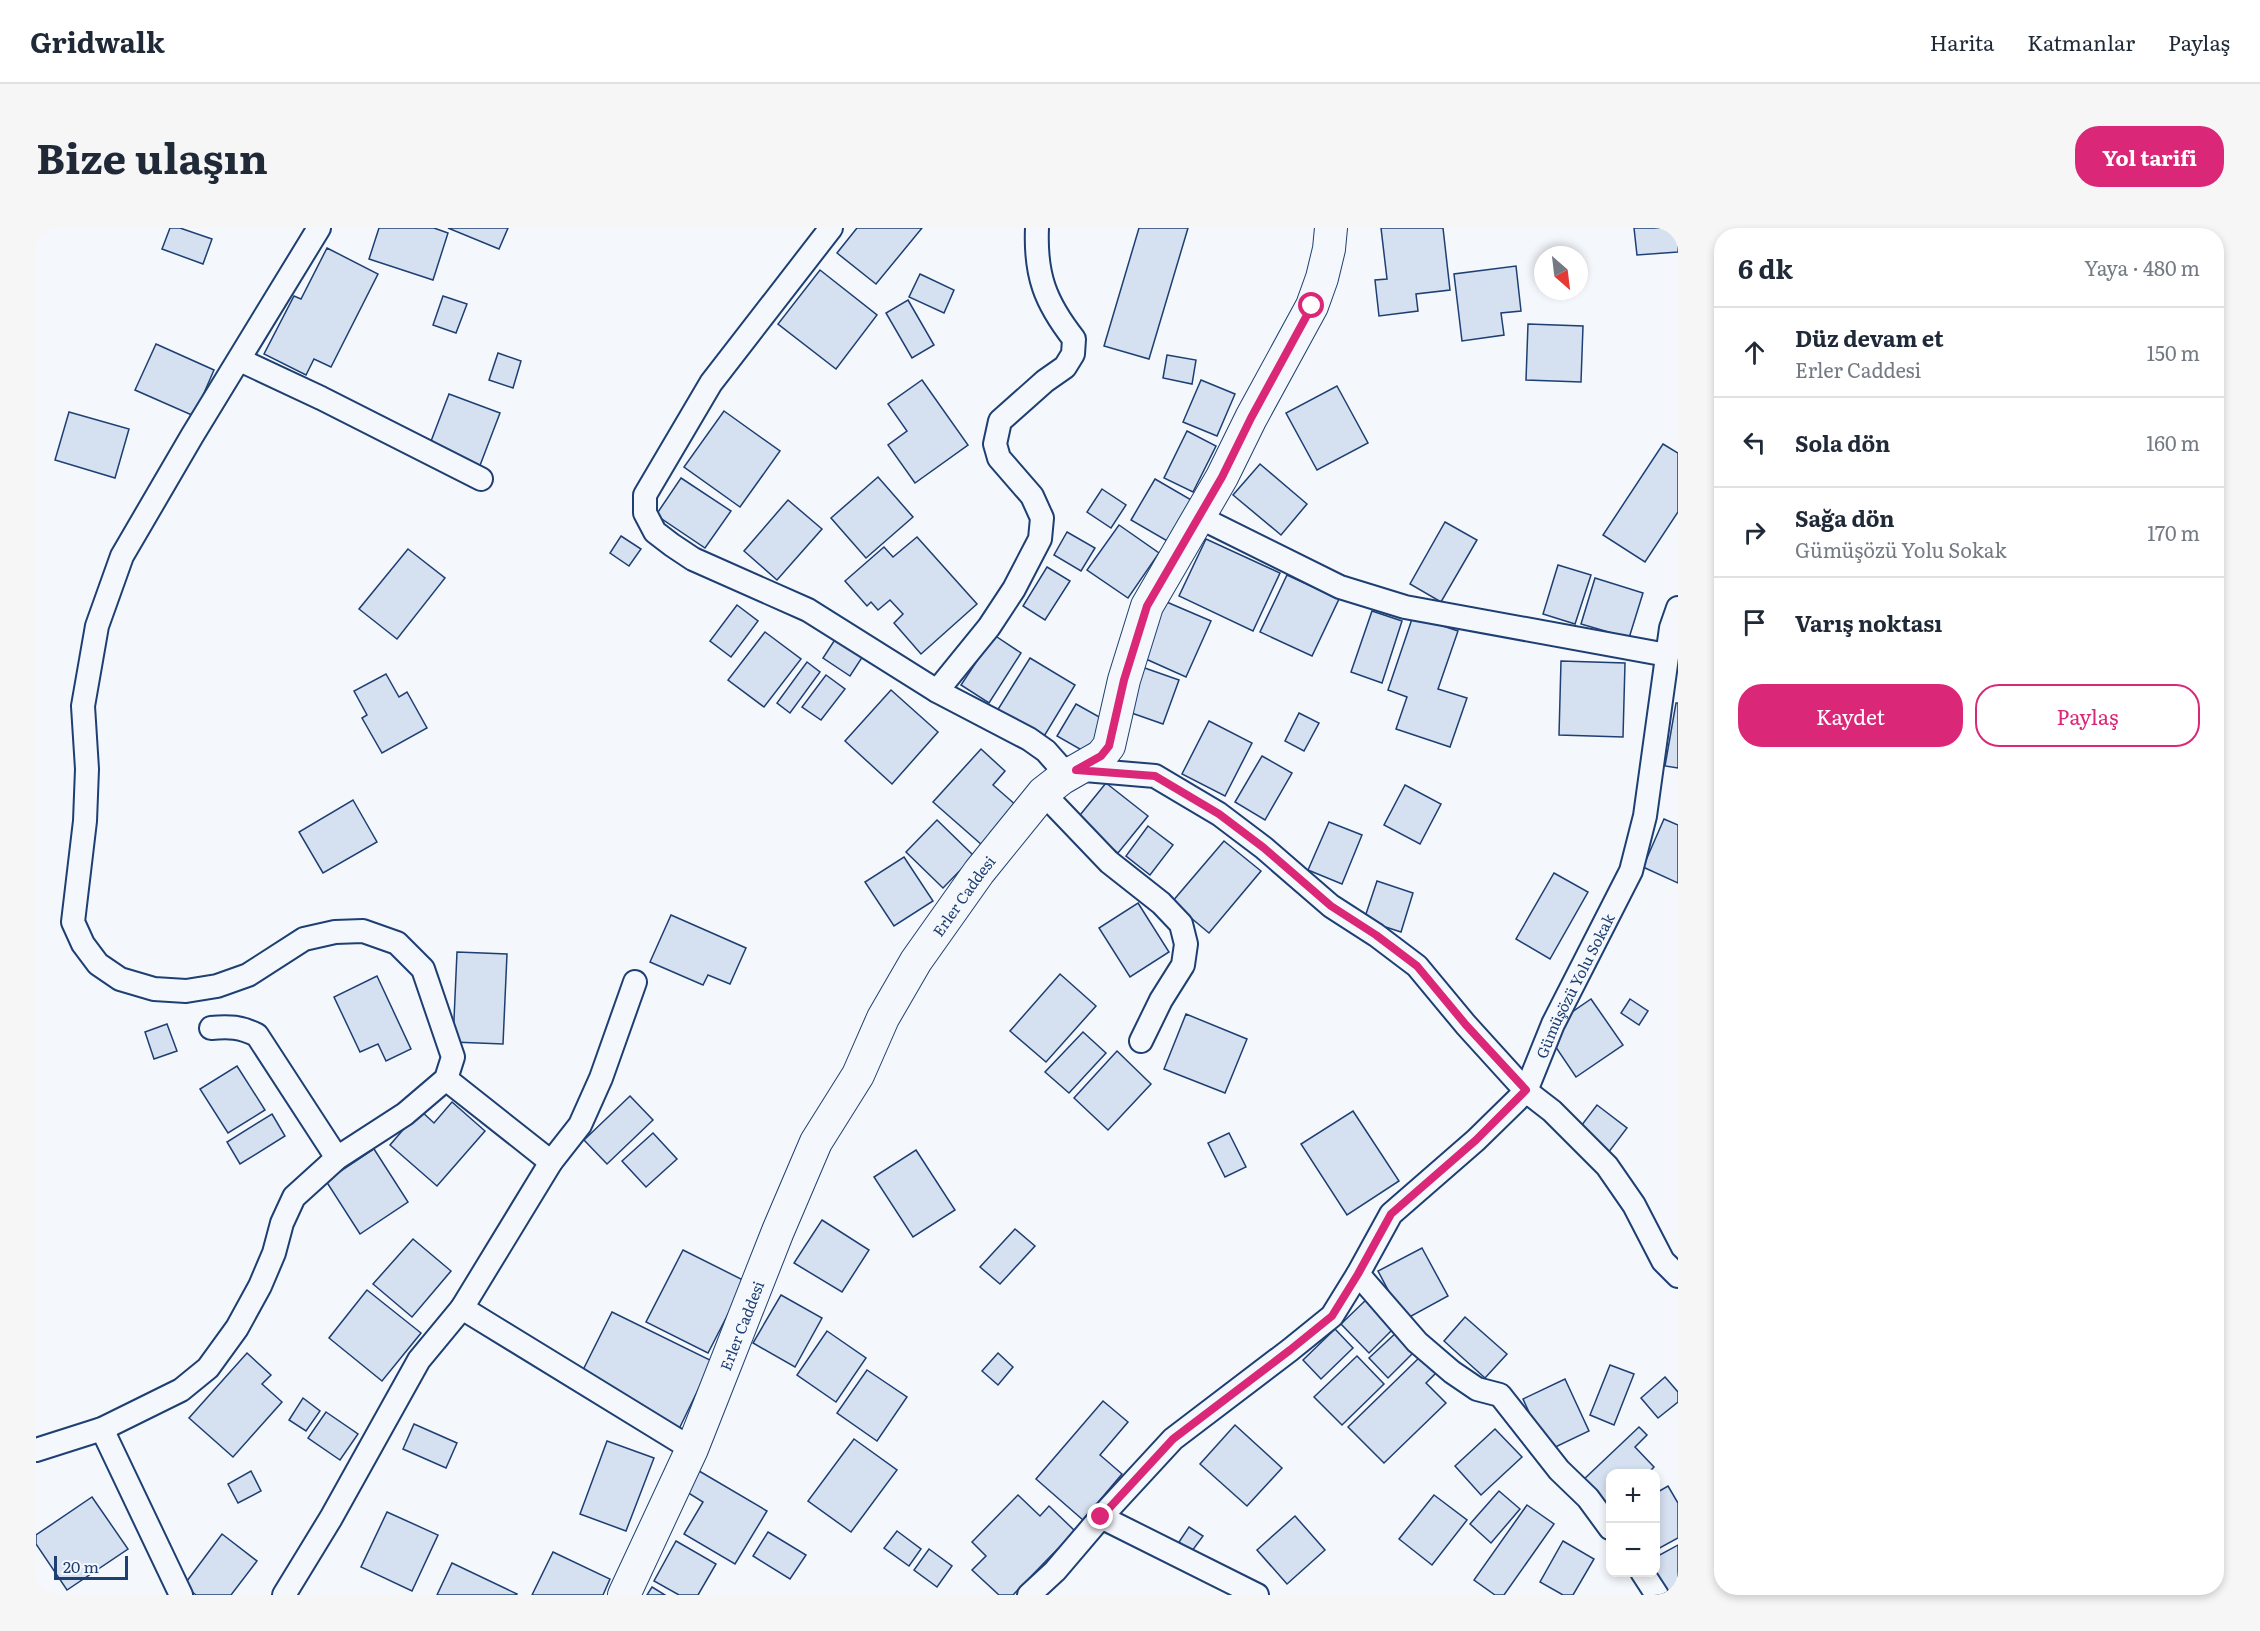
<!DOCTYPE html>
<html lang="tr">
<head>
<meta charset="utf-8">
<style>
  body { margin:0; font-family:Literata,serif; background:#f6f6f7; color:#1f2937 }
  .controls { position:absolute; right:18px; bottom:18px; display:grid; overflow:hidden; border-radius:12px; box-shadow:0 3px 9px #0003 }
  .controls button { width:54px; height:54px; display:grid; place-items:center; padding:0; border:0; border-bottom:2px solid #e0e1e3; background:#fff; color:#1f2937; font:30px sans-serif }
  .compass { position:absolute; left:1498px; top:18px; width:54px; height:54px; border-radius:50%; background:#fff; box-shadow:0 3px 9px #0003; rotate:152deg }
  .scale { position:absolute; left:18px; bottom:15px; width:74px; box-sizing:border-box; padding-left:6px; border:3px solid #1d3f73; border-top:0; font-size:16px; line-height:21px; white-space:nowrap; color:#1d3f73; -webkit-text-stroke:4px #f4f7fb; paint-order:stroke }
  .stop { position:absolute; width:18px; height:18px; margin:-14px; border:4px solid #db2777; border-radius:50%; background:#fff }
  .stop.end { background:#db2777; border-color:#fff; box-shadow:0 2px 6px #0008 }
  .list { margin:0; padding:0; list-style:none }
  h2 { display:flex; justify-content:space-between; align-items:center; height:78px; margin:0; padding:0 24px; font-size:26px }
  h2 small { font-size:20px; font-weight:400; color:#747a83 }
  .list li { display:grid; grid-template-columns:39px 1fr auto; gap:18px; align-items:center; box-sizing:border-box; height:90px; padding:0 24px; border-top:2px solid #e0e1e3 }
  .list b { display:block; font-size:22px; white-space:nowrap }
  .list p { margin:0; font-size:20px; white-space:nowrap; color:#747a83 }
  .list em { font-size:20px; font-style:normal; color:#747a83 }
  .actions { display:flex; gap:12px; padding:18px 24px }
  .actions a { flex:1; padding:14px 0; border:2px solid #db2777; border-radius:24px; text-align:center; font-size:21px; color:#db2777 }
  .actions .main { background:#db2777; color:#fff }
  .icon { flex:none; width:33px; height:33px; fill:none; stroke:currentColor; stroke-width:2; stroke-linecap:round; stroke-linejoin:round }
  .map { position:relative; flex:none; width:1642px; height:1367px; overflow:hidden; border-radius:24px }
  header { display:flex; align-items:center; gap:36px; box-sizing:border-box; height:84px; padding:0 30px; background:#fff; border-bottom:2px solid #e0e1e3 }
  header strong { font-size:28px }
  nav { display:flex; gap:33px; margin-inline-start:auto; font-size:21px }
  .intro { display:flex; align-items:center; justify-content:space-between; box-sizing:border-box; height:144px; padding:0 36px }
  h1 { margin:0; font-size:42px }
  .button { padding:15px 27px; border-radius:24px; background:#db2777; color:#fff; font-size:21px; font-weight:700 }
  main { display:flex; gap:36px; padding:0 36px }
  aside { flex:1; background:#fff; border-radius:24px; box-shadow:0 3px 9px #0003 }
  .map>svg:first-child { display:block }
</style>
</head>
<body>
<header>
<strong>Gridwalk</strong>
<nav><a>Harita</a><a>Katmanlar</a><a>Paylaş</a></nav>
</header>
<div class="intro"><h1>Bize ulaşın</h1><a class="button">Yol tarifi</a></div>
<main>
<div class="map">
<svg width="1642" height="1367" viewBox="0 0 1642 1367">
  <rect width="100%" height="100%" fill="#f4f7fb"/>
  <g fill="#d5e0f0" stroke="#1d3f73" stroke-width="1.5">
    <path d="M134,0H144L176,11L167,36L126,21Z"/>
    <path d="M343,0H398L412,5L397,52L333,31Z"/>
    <path d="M412,0H472L463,21Z"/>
    <path d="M821,0H886L840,56L801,25Z"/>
    <path d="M1103,0H1152L1113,131L1068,118Z"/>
    <path d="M1345,0H1407L1414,62L1380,66L1382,83L1343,88L1339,52L1351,51Z"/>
    <path d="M1598,0H1642V24L1601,27Z"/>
    <path d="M291,20L342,46L295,139L278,131L270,147L228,126L258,68L265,71Z"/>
    <path d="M1480,38L1485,83L1465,85L1468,107L1426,113L1418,46Z"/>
    <path d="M784,42L841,87L800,141L742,96Z"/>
    <path d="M884,46L918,62L908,85L873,69Z"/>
    <path d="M407,68L431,76L420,105L397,97Z"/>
    <path d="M872,72L898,117L876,130L850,85Z"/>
    <path d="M1492,96L1547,98L1545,154L1490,152Z"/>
    <path d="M120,116L178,142L158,188L99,162Z"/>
    <path d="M462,125L485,133L477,160L453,152Z"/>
    <path d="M1131,127L1160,132L1156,156L1127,150Z"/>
    <path d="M886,152L932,217L879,255L852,217L871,203L852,176Z"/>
    <path d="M1165,152L1199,166L1181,208L1147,194Z"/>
    <path d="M1301,158L1332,215L1281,242L1250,185Z"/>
    <path d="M413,166L464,185L443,240L392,221Z"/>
    <path d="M688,183L744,223L704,279L648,239Z"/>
    <path d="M33,184L93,201L79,250L19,232Z"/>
    <path d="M1151,203L1180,218L1157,264L1128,250Z"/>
    <path d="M1627,216L1642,225V284L1609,334L1567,307Z"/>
    <path d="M1224,236L1271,276L1245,307L1197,267Z"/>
    <path d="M842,249L877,289L830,330L795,290Z"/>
    <path d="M645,250L695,283L669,320L620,287Z"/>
    <path d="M1119,251L1157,273L1133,314L1095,292Z"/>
    <path d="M1066,261L1090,277L1075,300L1051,284Z"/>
    <path d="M752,272L786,301L741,352L708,323Z"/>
    <path d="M1409,294L1441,312L1405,374L1374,356Z"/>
    <path d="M1083,297L1123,325L1092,370L1051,342Z"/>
    <path d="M1031,304L1059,320L1045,343L1018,327Z"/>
    <path d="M585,308L605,321L593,338L574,325Z"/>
    <path d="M881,309L941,376L885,426L858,395L867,386L854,372L842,382L835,374L831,378L809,353L848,319L857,329Z"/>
    <path d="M1170,311L1244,345L1217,403L1143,368Z"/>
    <path d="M372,321L409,350L361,411L323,381Z"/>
    <path d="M1522,337L1555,347L1539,396L1507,386Z"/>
    <path d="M1011,339L1034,353L1009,392L987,378Z"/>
    <path d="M1251,347L1303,371L1276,428L1224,404Z"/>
    <path d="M1559,350L1607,365L1593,410L1545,396Z"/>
    <path d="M1126,372L1175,393L1150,449L1101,427Z"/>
    <path d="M701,377L722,393L695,429L674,413Z"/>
    <path d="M1336,383L1366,393L1346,455L1315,444Z"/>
    <path d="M1377,388L1422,403L1402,461L1431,470L1414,519L1360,501L1371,469L1352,462Z"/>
    <path d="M729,404L765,431L728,479L692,452Z"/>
    <path d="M958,407L985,425L953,475L925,457Z"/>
    <path d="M800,410L827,428L814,448L787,430Z"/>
    <path d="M994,430L1039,457L1007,510L961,483Z"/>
    <path d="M1525,433L1589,435L1587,509L1523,507Z"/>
    <path d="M771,434L784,444L754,485L741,475Z"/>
    <path d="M1103,438L1143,452L1127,496L1087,482Z"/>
    <path d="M350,446L363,469L371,464L391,500L346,525L326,490L331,487L318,463Z"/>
    <path d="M790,447L809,461L785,492L766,479Z"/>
    <path d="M855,462L902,504L856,556L809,513Z"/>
    <path d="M1640,475H1642V540L1629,538Z"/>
    <path d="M1040,476L1074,495L1056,528L1021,508Z"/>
    <path d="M1263,485L1283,495L1268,523L1249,513Z"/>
    <path d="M1173,493L1216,515L1189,568L1146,546Z"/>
    <path d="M945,521L969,543L957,557L981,578L946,617L897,574Z"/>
    <path d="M1226,528L1256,545L1229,592L1199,574Z"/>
    <path d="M1070,555L1112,588L1082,625L1040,592Z"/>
    <path d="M1369,557L1405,576L1384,616L1348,597Z"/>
    <path d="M317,572L341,614L287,645L263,604Z"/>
    <path d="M1628,591L1642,597V655L1607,639Z"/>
    <path d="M901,592L938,628L907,660L870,624Z"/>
    <path d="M1293,594L1326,607L1306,656L1272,642Z"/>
    <path d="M1112,598L1137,617L1114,647L1090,628Z"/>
    <path d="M1188,613L1225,643L1173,705L1136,674Z"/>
    <path d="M868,629L897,673L858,698L829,654Z"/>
    <path d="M1518,645L1552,664L1514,731L1480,711Z"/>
    <path d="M1341,653L1377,665L1365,704L1328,692Z"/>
    <path d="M1102,675L1133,724L1094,749L1063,700Z"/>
    <path d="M635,687L710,720L694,756L672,747L667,757L614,734Z"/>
    <path d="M421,724L471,726L467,816L417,814Z"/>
    <path d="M1024,746L1060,778L1010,834L974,803Z"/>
    <path d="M341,748L375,821L350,833L342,816L324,824L298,769Z"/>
    <path d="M1555,771L1587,817L1540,849L1515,812L1526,804L1520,795Z"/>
    <path d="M1594,771L1612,783L1603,797L1585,785Z"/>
    <path d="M1150,786L1211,811L1189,865L1128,841Z"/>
    <path d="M131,796L141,823L118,831L109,804Z"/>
    <path d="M1047,804L1070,825L1033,865L1009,844Z"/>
    <path d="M1081,823L1115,856L1072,902L1038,870Z"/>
    <path d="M201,838L229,882L192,905L164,861Z"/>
    <path d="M594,868L617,892L571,936L548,912Z"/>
    <path d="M416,874L449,903L401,958L354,917L384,882L398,895Z"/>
    <path d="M1561,877L1591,900L1572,925L1542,902Z"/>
    <path d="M1317,883L1363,953L1311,987L1265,916Z"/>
    <path d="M236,886L249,908L204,936L191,914Z"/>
    <path d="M617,905L641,931L610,959L586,933Z"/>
    <path d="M1193,905L1210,939L1189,949L1172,915Z"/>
    <path d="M338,921L372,974L324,1006L290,953Z"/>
    <path d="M880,922L919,982L877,1009L838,949Z"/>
    <path d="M786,992L833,1022L806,1064L758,1035Z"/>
    <path d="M979,1001L999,1018L964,1056L944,1039Z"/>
    <path d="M377,1011L415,1043L376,1089L337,1056Z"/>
    <path d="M1386,1020L1412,1068L1368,1092L1342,1043Z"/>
    <path d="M647,1022L709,1053L672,1125L610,1094Z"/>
    <path d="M331,1062L385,1105L346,1153L293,1110Z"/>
    <path d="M745,1067L786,1090L759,1139L717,1115Z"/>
    <path d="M1333,1069L1360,1098L1333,1125L1305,1096Z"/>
    <path d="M576,1084L676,1133L642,1203L545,1146Z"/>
    <path d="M1429,1089L1471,1126L1449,1150L1408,1113Z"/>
    <path d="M1299,1101L1317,1120L1285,1151L1267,1132Z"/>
    <path d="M791,1103L830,1130L800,1174L761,1147Z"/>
    <path d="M1362,1103L1380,1122L1352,1150L1333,1130Z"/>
    <path d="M211,1125L235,1147L226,1156L246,1174L197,1229L153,1190Z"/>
    <path d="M962,1125L977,1139L962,1157L946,1143Z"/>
    <path d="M1387,1126L1403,1142L1390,1155L1410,1175L1348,1235L1312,1199Z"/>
    <path d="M1321,1128L1348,1156L1306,1197L1278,1169Z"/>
    <path d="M1574,1137L1598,1146L1578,1197L1554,1187Z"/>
    <path d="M831,1142L871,1169L841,1213L801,1185Z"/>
    <path d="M1629,1149L1642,1164V1174L1622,1190L1605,1170Z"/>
    <path d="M1529,1151L1553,1203L1511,1223L1487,1171Z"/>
    <path d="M267,1170L284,1183L270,1203L253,1192Z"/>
    <path d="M1067,1173L1092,1194L1064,1227L1086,1246L1047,1292L1000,1251Z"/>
    <path d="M290,1184L322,1206L304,1232L272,1210Z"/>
    <path d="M378,1196L421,1215L410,1240L367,1221Z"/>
    <path d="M1199,1197L1246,1240L1211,1278L1164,1236Z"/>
    <path d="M1603,1199L1611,1207L1599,1219L1618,1239L1611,1246H1574V1279L1571,1282L1545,1254Z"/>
    <path d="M1459,1201L1486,1229L1445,1267L1419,1238Z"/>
    <path d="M818,1211L861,1242L815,1304L772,1273Z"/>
    <path d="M571,1213L618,1230L590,1303L544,1286Z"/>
    <path d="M658,1240L731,1283L699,1336L648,1306L667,1274L646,1261Z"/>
    <path d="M215,1243L225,1263L202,1275L192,1256Z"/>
    <path d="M1632,1258L1642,1275V1310L1620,1322V1265Z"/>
    <path d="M1463,1263L1484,1281L1455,1315L1434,1296Z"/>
    <path d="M982,1267L1004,1288L1013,1278L1039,1303L977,1367H963L936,1342L950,1328L936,1314Z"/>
    <path d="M1398,1267L1431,1292L1396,1337L1363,1311Z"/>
    <path d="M56,1269L92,1321L31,1362L0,1316V1307Z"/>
    <path d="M1491,1277L1518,1296L1468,1367H1459L1438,1352Z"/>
    <path d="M351,1284L402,1307L376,1363L325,1339Z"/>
    <path d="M1259,1288L1289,1322L1251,1356L1221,1322Z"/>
    <path d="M1153,1299L1167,1308L1156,1323L1143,1314Z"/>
    <path d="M861,1303L885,1321L873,1338L848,1320Z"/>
    <path d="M732,1304L770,1327L754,1351L717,1328Z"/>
    <path d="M186,1306L221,1333L195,1367H160L148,1357Z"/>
    <path d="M640,1313L680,1336L662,1367H643L618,1353Z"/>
    <path d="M1527,1313L1558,1331L1537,1367H1527L1504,1354Z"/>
    <path d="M1642,1317V1367H1630L1620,1344V1329Z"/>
    <path d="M893,1321L916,1338L901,1359L878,1342Z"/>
    <path d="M517,1324L574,1351L567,1367H496Z"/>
    <path d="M416,1335L481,1366L480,1367H401Z"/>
    <path d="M616,1359L629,1367H611Z"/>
  </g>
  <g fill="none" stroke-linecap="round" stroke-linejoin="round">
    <g stroke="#1d3f73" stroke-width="26">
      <g id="street">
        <path d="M795,0L675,155L609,267V285L619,304L636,317L657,331L772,382L901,463L993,511L1010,523L1025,540L1119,548L1183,586L1228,620L1295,678L1340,707L1381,738L1430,797L1490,863L1516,883L1571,938L1598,977L1627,1033L1642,1048"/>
        <path d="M204,132L285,170L445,251"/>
        <path d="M1163,289L1304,359L1369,379L1631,427"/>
        <path d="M901,463L953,399L978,361L1004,311L1006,290L996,268L963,230L959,216L964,193L1009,153L1029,139L1037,126L1038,111C1009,74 999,47 1001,0"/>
        <path d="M1007,565L1073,634L1125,675L1145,696L1150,716L1147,737L1125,772L1105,813"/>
        <path d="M175,800C193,798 205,799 221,807L301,930"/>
        <path d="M410,851L515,934"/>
        <path d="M1322,1046L1381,1114L1416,1144L1441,1161L1464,1167L1523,1242L1552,1270L1574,1300"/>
        <path d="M426,1080L656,1221"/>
        <path d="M66,1201L145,1367"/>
        <path d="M0,1222L66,1201L145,1162L172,1140L201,1100L224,1058L238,1025L246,995L258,969L301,930L369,886L410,851L417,829L387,741L361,715L327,703L299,704L268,711L212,747L181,758L150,763L118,761L84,751L62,736L47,716L37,694L49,593L51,541L47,478L61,398L86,328L156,208L283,0"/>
        <path d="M1065,1289L1221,1367"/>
        <path d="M1606,1344L1621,1367"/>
        <path d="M248,1367L295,1290L383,1132L426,1080L515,934L544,897L565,850L599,754"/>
        <path id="s1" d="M993,1367L1019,1343L1065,1289L1137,1211L1254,1122L1296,1088L1322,1046L1355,986L1440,912L1490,863L1517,796L1595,643L1609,588L1635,400L1642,380"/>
      </g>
    </g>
    <g stroke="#1d3f73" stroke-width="34">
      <g id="secondary">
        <path id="s2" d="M588,1367L656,1221L742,1003L780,914L822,847L847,790L880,733L943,644L1007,565L1025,551L1065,528L1073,518L1088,452L1111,378L1186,249L1215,190L1276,78L1286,50L1293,21L1295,0"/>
      </g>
    </g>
    <use href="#street" stroke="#f4f7fb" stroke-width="22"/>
    <use href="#secondary" stroke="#f4f7fb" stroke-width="32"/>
  </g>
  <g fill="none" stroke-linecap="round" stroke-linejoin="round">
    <path stroke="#db2777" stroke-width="8" d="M1065,1289L1137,1211L1254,1122L1296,1088L1322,1046L1355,986L1440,912L1490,862L1430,797L1381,738L1340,707L1295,678L1228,620L1183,586L1119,548L1040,542L1065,528L1073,518L1088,452L1111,378L1186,249L1215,190L1276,78"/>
  </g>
  <g text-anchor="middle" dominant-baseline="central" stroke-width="4.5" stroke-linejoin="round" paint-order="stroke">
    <g font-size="15" fill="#1d3f73" stroke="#f4f7fb">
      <text stroke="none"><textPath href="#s2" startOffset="780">Erler Caddesi</textPath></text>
      <text stroke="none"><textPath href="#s1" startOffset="830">Gümüşözü Yolu Sokak</textPath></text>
      <text stroke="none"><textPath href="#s2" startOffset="294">Erler Caddesi</textPath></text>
    </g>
  </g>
</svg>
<div class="controls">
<button>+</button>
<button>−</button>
</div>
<svg class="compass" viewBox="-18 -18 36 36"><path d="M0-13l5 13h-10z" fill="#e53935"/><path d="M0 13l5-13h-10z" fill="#747a83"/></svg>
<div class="scale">20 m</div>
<div class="stop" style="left:1276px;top:78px"></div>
<div class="stop end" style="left:1065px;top:1289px"></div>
</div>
<aside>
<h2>6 dk<small>Yaya · 480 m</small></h2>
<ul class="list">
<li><svg class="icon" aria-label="ahead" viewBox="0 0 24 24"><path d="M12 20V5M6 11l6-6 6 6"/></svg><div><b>Düz devam et</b><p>Erler Caddesi</p></div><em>150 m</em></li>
<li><svg class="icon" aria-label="left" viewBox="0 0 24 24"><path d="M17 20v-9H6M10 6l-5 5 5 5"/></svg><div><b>Sola dön</b></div><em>160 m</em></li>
<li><svg class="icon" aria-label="right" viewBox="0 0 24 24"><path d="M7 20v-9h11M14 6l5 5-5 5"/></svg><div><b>Sağa dön</b><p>Gümüşözü Yolu Sokak</p></div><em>170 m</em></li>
<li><svg class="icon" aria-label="arrive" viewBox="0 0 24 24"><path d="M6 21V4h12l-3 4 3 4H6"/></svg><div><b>Varış noktası</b></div></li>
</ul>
<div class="actions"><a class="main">Kaydet</a><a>Paylaş</a></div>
</aside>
</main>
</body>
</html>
